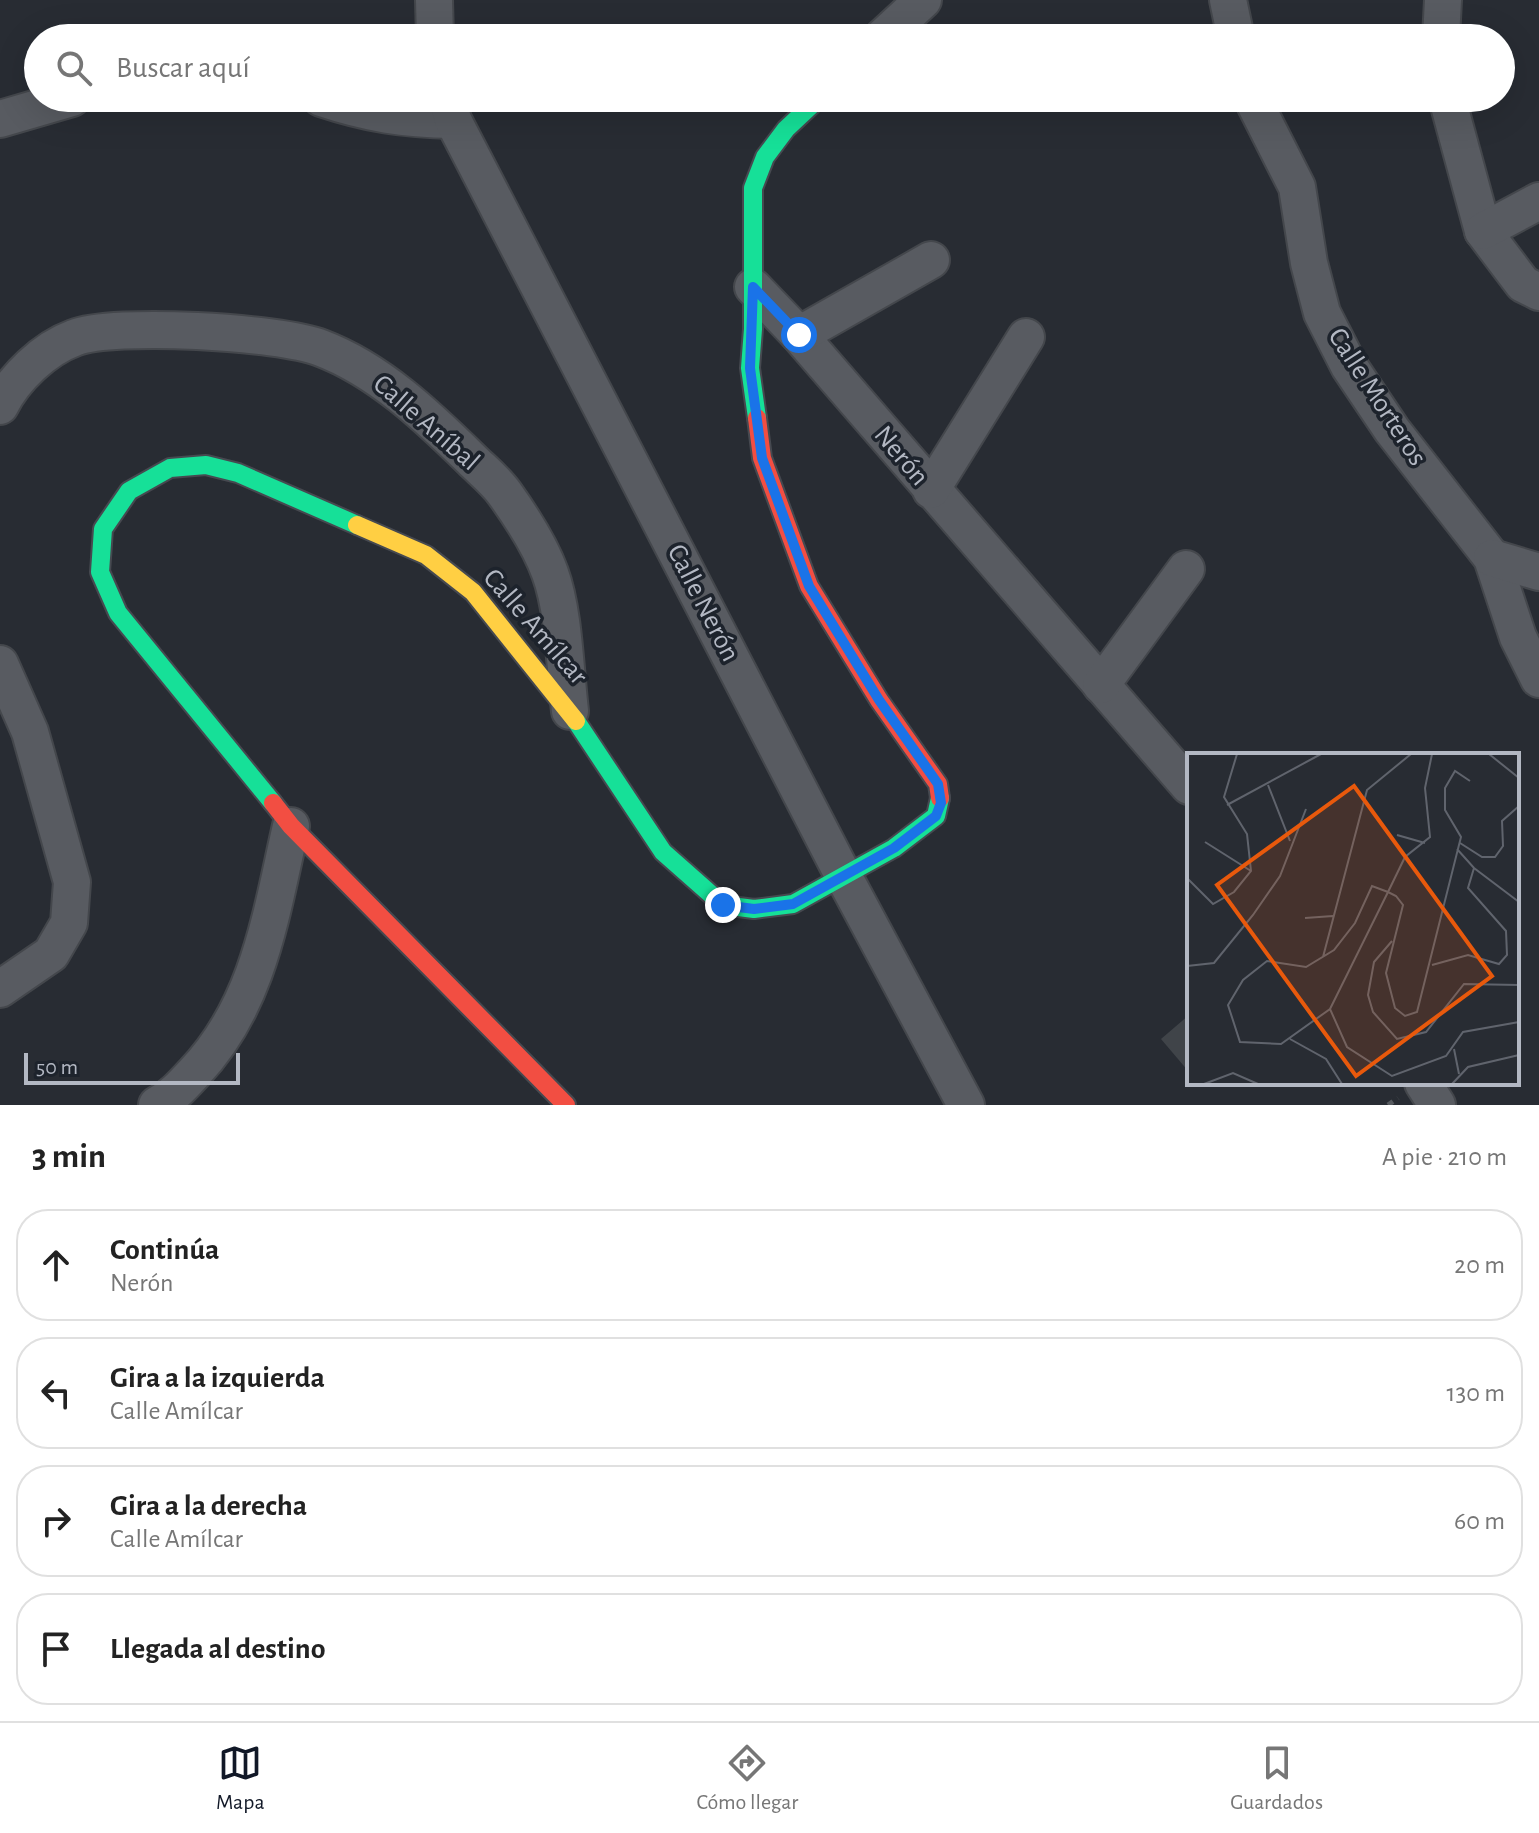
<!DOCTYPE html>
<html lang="es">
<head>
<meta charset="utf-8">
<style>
  body { margin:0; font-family:"Alegreya Sans",sans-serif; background:#f6f6f6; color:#222 }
  .scale { position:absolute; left:24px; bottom:20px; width:216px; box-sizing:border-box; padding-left:8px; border:4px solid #b3b8c3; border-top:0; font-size:22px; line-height:28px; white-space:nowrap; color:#b3b8c3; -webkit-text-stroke:6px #1d232c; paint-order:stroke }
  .stop { position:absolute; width:24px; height:24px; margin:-18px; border:6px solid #1a73e8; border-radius:50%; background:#fff }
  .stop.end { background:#1a73e8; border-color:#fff; box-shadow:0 2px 8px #0008 }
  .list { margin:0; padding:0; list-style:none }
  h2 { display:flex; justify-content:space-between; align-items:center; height:104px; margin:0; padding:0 32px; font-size:34px }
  h2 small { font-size:26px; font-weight:400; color:#767676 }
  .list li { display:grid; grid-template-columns:52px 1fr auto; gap:24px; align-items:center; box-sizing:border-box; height:112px; margin:0 16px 16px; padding:0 16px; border:2px solid #e0e0e0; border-radius:32px }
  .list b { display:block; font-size:30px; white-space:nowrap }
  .list p { margin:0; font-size:26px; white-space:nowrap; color:#767676 }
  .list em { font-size:26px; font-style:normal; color:#767676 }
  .icon { flex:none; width:44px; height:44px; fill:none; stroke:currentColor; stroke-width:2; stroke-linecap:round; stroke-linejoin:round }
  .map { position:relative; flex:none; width:1539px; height:1105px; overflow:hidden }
  .search { position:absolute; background:#fff; box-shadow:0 8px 32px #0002; left:24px; right:24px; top:24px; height:88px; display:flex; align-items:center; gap:20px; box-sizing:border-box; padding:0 28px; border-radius:44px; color:#767676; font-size:30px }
  .sheet { height:616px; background:#fff }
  nav { display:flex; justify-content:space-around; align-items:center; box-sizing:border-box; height:112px; border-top:2px solid #e0e0e0; background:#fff; font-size:22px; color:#767676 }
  nav a { display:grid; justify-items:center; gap:4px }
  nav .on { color:#111827 }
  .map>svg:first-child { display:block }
</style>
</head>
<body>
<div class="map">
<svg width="1539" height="1105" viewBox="0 0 1539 1105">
  <rect width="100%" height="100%" fill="#282c33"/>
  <path fill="#404449" d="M1189,1015V1072L1161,1039Z"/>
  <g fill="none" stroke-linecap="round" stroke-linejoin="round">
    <g stroke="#44474c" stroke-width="40">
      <g id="street">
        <path d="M434,0L435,38"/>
        <path d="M1228,0L1236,38"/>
        <path d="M882,38L923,0"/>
        <path d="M1441,38L1443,0"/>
        <path d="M321,98C369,114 403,119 453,120"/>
        <path d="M447,98L453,120L844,877L966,1105"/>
        <path d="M1252,98L1297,187L1309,263L1322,313L1349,366L1392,430L1492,558L1518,637L1539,679"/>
        <path d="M1447,98L1483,231L1523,284L1539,292"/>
        <path d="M0,119L72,98"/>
        <path d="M1483,231L1539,201"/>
        <path d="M753,287L799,335L1189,786"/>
        <path d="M799,335L931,260"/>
        <path d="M0,406C14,378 44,349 74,338C114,322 280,332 321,348C379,370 427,416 471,459C482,470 496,481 505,494C520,515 541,548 550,573C564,611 565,669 570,711"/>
        <path d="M931,490L1026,337"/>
        <path d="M1492,558L1539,572"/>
        <path d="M0,664L30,732L72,882L69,923L51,954L0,989"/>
        <path d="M1101,685L1186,569"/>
        <path d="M1423,1083L1437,1105"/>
        <path d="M157,1105C172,1097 182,1086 194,1073C259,1005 271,914 291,826"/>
      </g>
    </g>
    <g stroke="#464950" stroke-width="22">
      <g id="fast">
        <path d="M757,418L750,368L753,329V188L765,157L786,129L819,98"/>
        <path d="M576,721L663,852L723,905L754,909L793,904L894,848L936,816L940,798"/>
        <path d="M273,803L118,613L100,572L103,529L129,491L170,468L206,465L238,473L357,525"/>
      </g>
    </g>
    <g stroke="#464950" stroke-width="22">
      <path id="slow" d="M357,525L426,555L473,592L576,721"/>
    </g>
    <g stroke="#464950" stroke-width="22">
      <g id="jam">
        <path d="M757,418L762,458L809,586L879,700L938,784L940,798"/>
        <path d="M273,803L291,826L566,1105"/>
      </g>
    </g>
    <path stroke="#565a5f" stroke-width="5" stroke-dasharray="6 6" stroke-linecap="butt" d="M1388,1105L1398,1098"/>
    <use href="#street" stroke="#585b61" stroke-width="36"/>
    <use href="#fast" stroke="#16e098" stroke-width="18"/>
    <use href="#slow" stroke="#ffcf43" stroke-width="18"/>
    <use href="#jam" stroke="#f24e42" stroke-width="18"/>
  </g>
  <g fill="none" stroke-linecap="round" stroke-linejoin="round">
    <path stroke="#1a73e8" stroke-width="10" d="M723,905L754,909L793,904L894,848L936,816L941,803L938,784L879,700L809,586L762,458L750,368L753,287L799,335"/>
  </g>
  <g text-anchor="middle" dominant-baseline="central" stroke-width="7" stroke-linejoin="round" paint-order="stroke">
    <g font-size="28" fill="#b3b8c3" stroke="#1d232c">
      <text transform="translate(1377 397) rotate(57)">Calle Morteros</text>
      <text transform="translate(426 423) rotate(41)">Calle Aníbal</text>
      <text transform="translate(901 456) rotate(50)">Nerón</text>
      <text transform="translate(703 603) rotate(63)">Calle Nerón</text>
      <text transform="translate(535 627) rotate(49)">Calle Amílcar</text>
    </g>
  </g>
  <g transform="translate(1187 753)">
    <rect width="332" height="332" fill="#282c33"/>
    <path fill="none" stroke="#60646d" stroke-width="2" d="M245,1L238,35L243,84L218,104L201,139L143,256L94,291L53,289L41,252L56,227L80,208L119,214L147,197L168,170L185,133L201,139L209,143L216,152L199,220L208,255L218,263L230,259L274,84L258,57V35L268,18L283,28M302,1L332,25M81,32L103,88M40,52L134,1M210,82L238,90M18,89L64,118M273,90L295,104H308L316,93L315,68L332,53M270,96L287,115L332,149M0,125L26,151L47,139L64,118L60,81L37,44L50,1M118,165L146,163M205,188L187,209L181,242L186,259L210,286L239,279L277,231L332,232M136,204L180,37L224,1M245,212L281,202L312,211L320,202L319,178L281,135L287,115M0,213L27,210L66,162L93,123L119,56M143,256L160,294L205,323L259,303L276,279L332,269M103,286L139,306L155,331M267,296L272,321M17,331L46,320L71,331M265,331L281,314L332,302"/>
    <path fill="#e8590c" fill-opacity="0.15" stroke="#e8590c" stroke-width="4" d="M167,33L305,223L169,323L30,132Z"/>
    <rect width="332" height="332" fill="none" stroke="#b3b8c3" stroke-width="4"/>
  </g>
</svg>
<div class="scale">50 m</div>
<div class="stop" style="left:799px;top:335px"></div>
<div class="stop end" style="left:723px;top:905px"></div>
<div class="search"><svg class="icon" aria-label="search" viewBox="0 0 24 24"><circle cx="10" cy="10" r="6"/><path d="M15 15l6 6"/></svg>Buscar aquí</div>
</div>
<section class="sheet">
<h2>3 min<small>A pie · 210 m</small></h2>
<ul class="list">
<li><svg class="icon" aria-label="ahead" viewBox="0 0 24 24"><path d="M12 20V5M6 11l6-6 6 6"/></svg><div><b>Continúa</b><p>Nerón</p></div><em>20 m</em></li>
<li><svg class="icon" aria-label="left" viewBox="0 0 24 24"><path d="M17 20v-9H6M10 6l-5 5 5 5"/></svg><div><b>Gira a la izquierda</b><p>Calle Amílcar</p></div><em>130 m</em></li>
<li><svg class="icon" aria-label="right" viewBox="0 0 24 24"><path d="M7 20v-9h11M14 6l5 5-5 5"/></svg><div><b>Gira a la derecha</b><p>Calle Amílcar</p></div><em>60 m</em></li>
<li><svg class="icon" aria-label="arrive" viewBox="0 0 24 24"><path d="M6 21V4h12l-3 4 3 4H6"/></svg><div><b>Llegada al destino</b></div></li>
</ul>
</section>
<nav>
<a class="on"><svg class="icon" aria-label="map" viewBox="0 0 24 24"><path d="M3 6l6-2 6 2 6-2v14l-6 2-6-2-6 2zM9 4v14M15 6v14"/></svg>Mapa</a>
<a><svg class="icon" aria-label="directions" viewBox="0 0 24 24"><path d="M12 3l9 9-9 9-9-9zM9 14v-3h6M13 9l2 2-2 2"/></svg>Cómo llegar</a>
<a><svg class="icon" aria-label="saved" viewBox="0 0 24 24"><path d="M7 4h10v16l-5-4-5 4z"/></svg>Guardados</a>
</nav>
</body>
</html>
